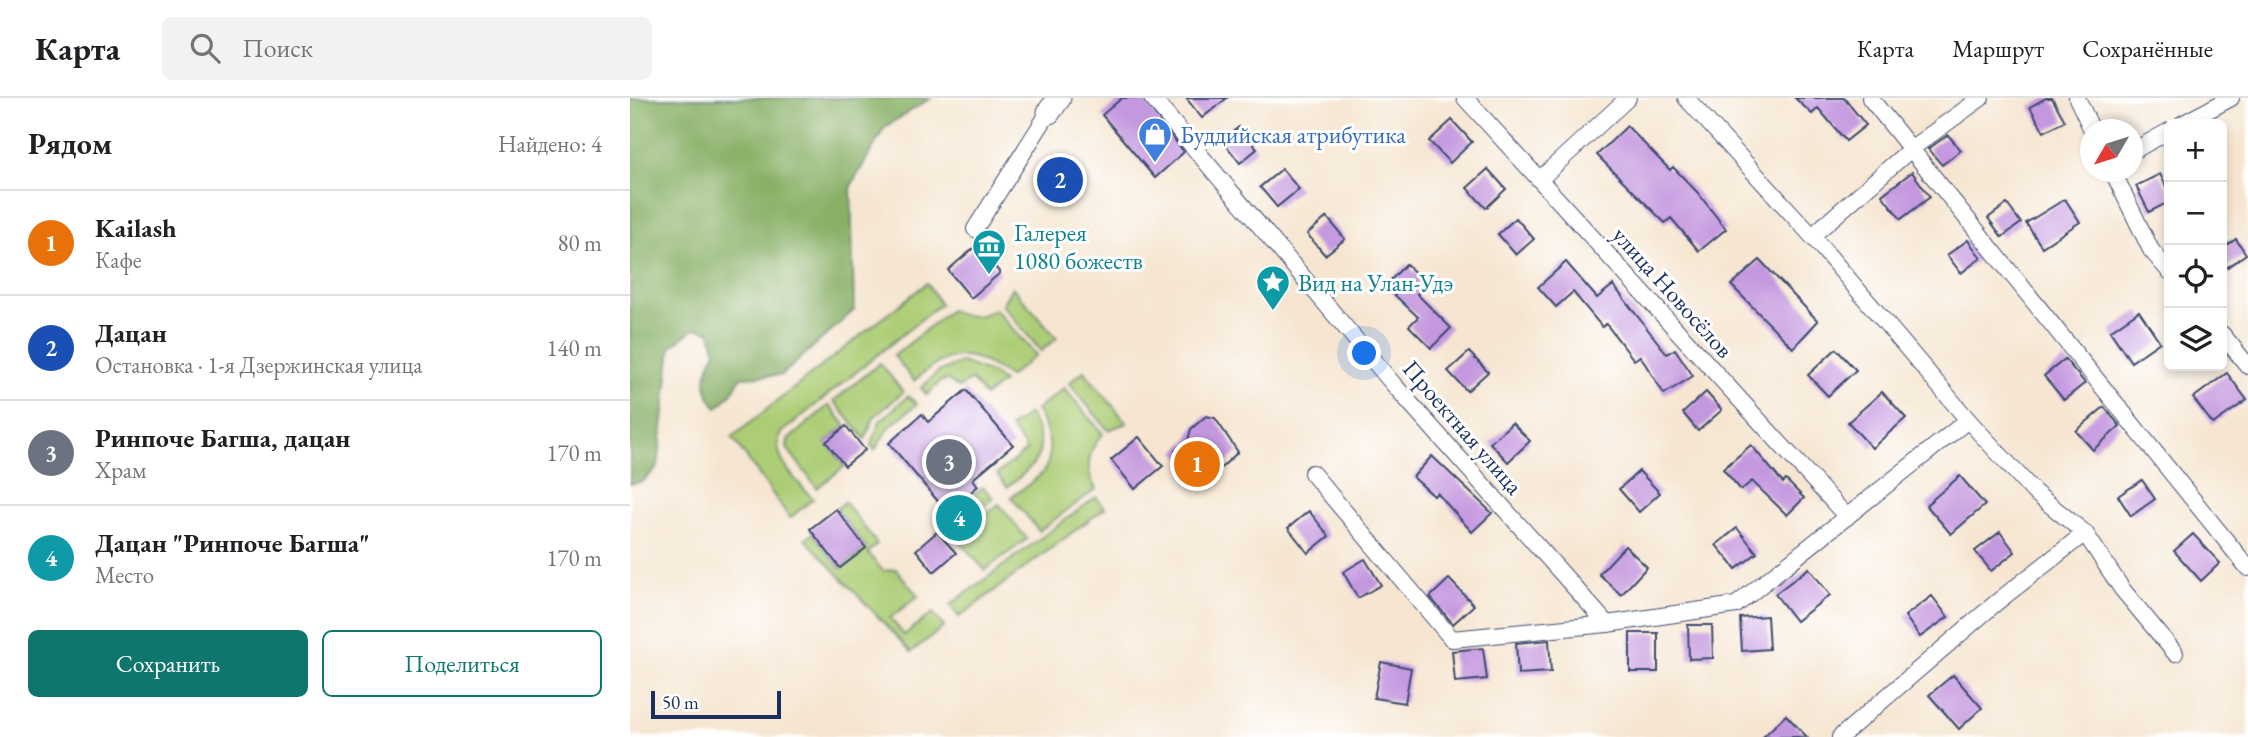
<!DOCTYPE html>
<html lang="ru">
<head>
<meta charset="utf-8">
<style>
  body { margin:0; font-family:"EB Garamond",serif; background:#f2f2f2; color:#202124 }
  .controls { position:absolute; right:21px; top:21px; display:grid; overflow:hidden; border-radius:10px; box-shadow:0 4px 10px #0003 }
  .controls button { width:63px; height:63px; display:grid; place-items:center; padding:0; border:0; border-bottom:2px solid #e0e0e0; background:#fff; color:#202124; font:35px sans-serif }
  .compass { position:absolute; left:1450px; top:21px; width:63px; height:63px; border-radius:50%; background:#fff; box-shadow:0 4px 10px #0003; rotate:231deg }
  .scale { position:absolute; left:21px; bottom:18px; width:130px; box-sizing:border-box; padding-left:7px; border:4px solid #1b2f5e; border-top:0; font-size:19px; line-height:24px; white-space:nowrap; color:#1b2f5e; -webkit-text-stroke:5px #fff; paint-order:stroke }
  .you { position:absolute; left:735px; top:256px; width:24px; height:24px; margin:-18px; border:5px solid #fff; border-radius:50%; background:#1a73e8; box-shadow:0 0 0 10px #1a73e833 }
  .badge { display:grid; place-items:center; width:46px; height:46px; border-radius:50%; background:#0f766e; color:#fff; font-size:23px; font-weight:700 }
  .pin { position:absolute; translate:-50% -50%; border:4px solid #fff; box-shadow:0 2px 7px #0006 }
  .list { margin:0; padding:0; list-style:none }
  h2 { display:flex; justify-content:space-between; align-items:center; height:91px; margin:0; padding:0 28px; font-size:30px }
  h2 small { font-size:23px; font-weight:400; color:#757577 }
  .list li { display:grid; grid-template-columns:46px 1fr auto; gap:21px; align-items:center; box-sizing:border-box; height:105px; padding:0 28px; border-top:2px solid #e0e0e0 }
  .list b { display:block; font-size:26px; white-space:nowrap }
  .list p { margin:0; font-size:23px; white-space:nowrap; color:#757577 }
  .list em { font-size:23px; font-style:normal; color:#757577 }
  .actions { display:flex; gap:14px; padding:21px 28px }
  .actions a { flex:1; padding:16px 0; border:2px solid #0f766e; border-radius:10px; text-align:center; font-size:24px; color:#0f766e }
  .actions .main { background:#0f766e; color:#fff }
  .icon { flex:none; width:38px; height:38px; fill:none; stroke:currentColor; stroke-width:2; stroke-linecap:round; stroke-linejoin:round }
  .map { position:relative; flex:none; width:1618px; height:639px; overflow:hidden }
  header { display:flex; align-items:center; gap:42px; box-sizing:border-box; height:98px; padding:0 35px; background:#fff; border-bottom:2px solid #e0e0e0 }
  header strong { font-size:33px }
  nav { display:flex; gap:38px; margin-inline-start:auto; font-size:24px }
  .search { width:490px; height:63px; background:#f2f2f2; display:flex; align-items:center; gap:18px; box-sizing:border-box; padding:0 24px; border-radius:10px; color:#757577; font-size:26px }
  main { display:flex }
  aside { flex:1; background:#fff }
  .map>svg:first-child { display:block }
</style>
</head>
<body>
<header>
<strong>Карта</strong>
<div class="search"><svg class="icon" aria-label="search" viewBox="0 0 24 24"><circle cx="10" cy="10" r="6"/><path d="M15 15l6 6"/></svg>Поиск</div>
<nav><a>Карта</a><a>Маршрут</a><a>Сохранённые</a></nav>
</header>
<main>
<aside>
<h2>Рядом<small>Найдено: 4</small></h2>
<ul class="list">
<li><span class="badge" style="background:#e8710a">1</span><div><b>Kailash</b><p>Кафе</p></div><em>80 m</em></li>
<li><span class="badge" style="background:#1a4fb4">2</span><div><b>Дацан</b><p>Остановка · 1-я Дзержинская улица</p></div><em>140 m</em></li>
<li><span class="badge" style="background:#6b7280">3</span><div><b>Ринпоче Багша, дацан</b><p>Храм</p></div><em>170 m</em></li>
<li><span class="badge" style="background:#0f9aa8">4</span><div><b>Дацан &quot;Ринпоче Багша&quot;</b><p>Место</p></div><em>170 m</em></li>
</ul>
<div class="actions"><a class="main">Сохранить</a><a>Поделиться</a></div>
</aside>
<div class="map">
<svg width="1618" height="639" viewBox="0 0 1618 639">
  <rect width="100%" height="100%" fill="#fff"/>
  <filter id="ink" filterUnits="userSpaceOnUse"><feTurbulence type="fractalNoise" baseFrequency=".0143" numOctaves="2"/><feDisplacementMap in="SourceGraphic" scale="14" xChannelSelector="R" yChannelSelector="G"/><feConvolveMatrix kernelMatrix="1 2 1 2 8 2 1 2 1" color-interpolation-filters="sRGB"/></filter>
  <filter id="wash" filterUnits="userSpaceOnUse"><feTurbulence type="fractalNoise" baseFrequency=".00686" numOctaves="4" result="noise"/><feDisplacementMap in="SourceGraphic" scale="28" xChannelSelector="R" yChannelSelector="G"/><feGaussianBlur stdDeviation="1.57" result="paint"/><feColorMatrix in="noise" values="0 0 0 0 0 0 0 0 0 0 0 0 0 0 0 0 0 1.4 0 .05"/><feComposite in="paint" operator="in"/></filter>
  <g filter="url(#wash)">
    <rect width="100%" height="100%" fill="#f6e6d1"/>
    <g fill="#accd75" stroke="#647e6a" stroke-width="2">
      <path d="M297,185L310,206L151,335C139,359 168,384 183,401L160,420L102,339Z"/>
      <path d="M382,189L427,240L411,253L372,207Z"/>
      <path d="M365,211L406,257L379,279C340,250 319,251 284,283L264,258L320,212C336,221 350,220 365,211Z"/>
      <path d="M331,264L363,276L373,284L355,298L341,281L329,290L318,282L311,283L297,297L291,290L308,274Z"/>
      <path d="M250,265L273,294L244,319L235,341L204,303Z"/>
      <path d="M454,273L497,325L478,332L439,285Z"/>
      <path d="M434,290L473,336C458,351 454,372 466,391L409,433L381,399C391,392 404,384 412,375C427,357 417,328 406,312Z"/>
      <path d="M278,298L287,306L259,329L245,352L241,347L250,323Z"/>
      <path d="M199,307L216,328L196,344L215,368L187,390L157,350L158,342Z"/>
      <path d="M399,316C422,353 407,366 377,389L367,376L397,352L380,329Z"/>
      <path d="M353,389L363,400L328,429L318,427L314,421Z"/>
      <path d="M466,399L475,410L329,519L320,507Z"/>
      <path d="M215,404L247,446L238,455L253,473L266,471L288,498L260,520L274,537L303,515L314,529L281,554L175,441L183,435L210,470L236,450L206,411Z"/>
      <path d="M369,406L397,441L355,472L328,442L329,437Z"/>
    </g>
    <path fill="#89b066" stroke="#527062" stroke-width="2" d="M0,0H301L255,29L221,88L224,212L152,277L111,279L101,296L87,310C71,291 74,273 86,254L80,234L65,230L41,249L28,369L12,384L0,386Z"/>
    <g id="blocks">
      <g fill="#c498df">
        <path d="M492,0H512L554,54L525,80L472,17Z"/>
        <path d="M556,0H597L572,20Z"/>
        <path d="M1165,0H1214L1236,27L1216,43L1188,10L1182,16Z"/>
        <path d="M1416,0H1422L1435,23L1414,34L1400,9Z"/>
        <path d="M822,22L842,44L820,65L799,43Z"/>
        <path d="M997,28L1040,72L1043,69L1067,94L1096,131L1069,153L1041,120L1035,125L967,57Z"/>
        <path d="M609,29L627,51L610,65L592,42Z"/>
        <path d="M1318,37L1331,52L1312,67L1298,51Z"/>
        <path d="M652,71L669,91L647,109L630,89Z"/>
        <path d="M858,71L876,91L856,110L837,90Z"/>
        <path d="M1282,74L1300,99L1271,121L1252,97Z"/>
        <path d="M1530,76L1539,94V104L1519,114L1506,88Z"/>
        <path d="M1435,101L1450,124L1412,149L1396,125Z"/>
        <path d="M1377,106L1391,125L1372,139L1358,120Z"/>
        <path d="M697,119L715,141L695,157L677,136Z"/>
        <path d="M886,120L904,141L886,157L868,136Z"/>
        <path d="M1606,141L1616,156L1592,173V151Z"/>
        <path d="M1338,142L1351,160L1331,175L1317,157Z"/>
        <path d="M347,147L370,175L341,200L318,172Z"/>
        <path d="M1130,162L1188,223L1163,250L1101,187Z"/>
        <path d="M936,164L967,200L983,187L1037,256L1045,251L1063,278L1034,296L1010,258L1004,262L976,226L972,229L943,194L926,209L908,189Z"/>
        <path d="M776,166L796,185L787,196L821,230L801,250L779,228L788,219L755,188Z"/>
        <path d="M1509,213L1530,244L1501,264L1480,233Z"/>
        <path d="M1206,251L1226,272L1198,298L1178,277Z"/>
        <path d="M839,254L858,274L837,293L818,273Z"/>
        <path d="M1435,261L1455,285L1434,302L1414,278Z"/>
        <path d="M1597,275L1617,302L1583,326L1563,300Z"/>
        <path d="M336,292L383,347L343,381L348,388L317,414L259,345L292,316L298,324Z"/>
        <path d="M1076,294L1092,312L1068,333L1053,315Z"/>
        <path d="M1252,294L1276,320L1242,350L1218,324Z"/>
        <path d="M1474,309L1490,328L1463,352L1446,333Z"/>
        <path d="M576,318L585,320L608,354L591,370L581,369L567,380L545,353L558,342L561,331Z"/>
        <path d="M882,325L900,343L878,364L860,345Z"/>
        <path d="M216,328L235,352L215,368L196,344Z"/>
        <path d="M509,339L533,368L505,391L481,362Z"/>
        <path d="M1121,347L1153,385L1156,382L1174,400L1157,417L1122,383L1111,392L1093,371Z"/>
        <path d="M802,358L862,415L842,434L807,395L804,398L783,379Z"/>
        <path d="M1009,373L1030,395L1009,414L989,391Z"/>
        <path d="M1330,378L1355,407L1321,436L1296,407Z"/>
        <path d="M1512,382L1525,401L1501,418L1488,398Z"/>
        <path d="M206,411L236,450L210,470L180,431Z"/>
        <path d="M679,413L699,438L678,455L658,430Z"/>
        <path d="M1107,430L1127,455L1106,471L1086,447Z"/>
        <path d="M307,434L326,455L304,474L286,452Z"/>
        <path d="M1370,434L1385,454L1361,473L1345,453Z"/>
        <path d="M1563,436L1590,465L1571,483L1544,453Z"/>
        <path d="M995,448L1017,469L991,497L969,476Z"/>
        <path d="M735,461L751,487L728,500L713,474Z"/>
        <path d="M1179,470L1200,497L1166,523L1145,496Z"/>
        <path d="M819,481L844,507L823,526L800,499Z"/>
        <path d="M1302,498L1318,519L1290,539L1275,518Z"/>
        <path d="M1137,518L1139,551L1112,553L1110,520Z"/>
        <path d="M1058,527H1082L1083,560L1059,561Z"/>
        <rect x="1000" y="535" width="28" height="39"/>
        <path d="M919,542L921,574L888,576L886,545Z"/>
        <path d="M853,550L857,581L825,584L822,553Z"/>
        <path d="M751,564L781,570L775,605L744,600Z"/>
        <path d="M1323,577L1352,610L1329,631L1299,597Z"/>
        <path d="M1156,617L1177,639H1133Z"/>
      </g>
    </g>
  </g>
  <g filter="url(#ink)">
    <use href="#blocks" fill-opacity="0" stroke="#3c4a6f" stroke-width="2"/>
    <g fill="none" stroke-linecap="round" stroke-linejoin="round">
      <g stroke="#3c4a6f" stroke-width="18">
        <g id="street">
          <path d="M522,0L764,287L977,526"/>
          <path d="M835,0L1217,419"/>
          <path d="M1240,0L1618,470"/>
          <path d="M1447,0L1462,32"/>
          <path d="M1552,26L1601,0"/>
          <path d="M1503,53L1539,33"/>
          <path d="M1483,74L1521,152L1539,173"/>
          <path d="M910,81L998,0"/>
          <path d="M345,131L419,14"/>
          <path d="M1182,138L1282,50L1351,0"/>
          <path d="M1592,236L1618,268"/>
          <path d="M1338,322L1404,394L1455,435L1492,491L1545,555"/>
          <path d="M682,375L822,541L977,526L1106,507L1338,322L1182,138L1056,0"/>
          <path d="M1210,639L1367,504L1455,435"/>
        </g>
      </g>
      <g stroke="#3c4a6f" stroke-width="25">
        <path id="secondary" d="M419,14L429,0"/>
      </g>
      <use href="#street" stroke="#fff" stroke-width="16"/>
      <use href="#secondary" stroke="#fff" stroke-width="23"/>
    </g>
  </g>
  <defs>
    <g id="shop-pin" transform="scale(1.75)"><path d="M0 17L-7.5 6A9.5 9.5 0 1 1 7.5 6Z" fill="#3f7fe0" stroke="#fff"/><path d="M-5-2.5h2.3a2.7 3.5 0 0 1 5.4 0H5L5.5 6h-11ZM-1.5-2.5h3a1.5 2.3 0 0 0-3 0Z" fill="#fff"/></g>
    <g id="museum-pin" transform="scale(1.75)"><path d="M0 17L-7.5 6A9.5 9.5 0 1 1 7.5 6Z" fill="#0f9aa8" stroke="#fff"/><path d="M0-6L6-3V-2H-6V-3ZM-5-1h2V3h-2ZM-1-1h2V3h-2ZM3-1h2V3H3ZM-6 4H6V6H-6Z" fill="#fff"/></g>
    <g id="sight-pin" transform="scale(1.75)"><path d="M0 17L-7.5 6A9.5 9.5 0 1 1 7.5 6Z" fill="#0f9aa8" stroke="#fff"/><path d="M0-6L1.8-2.2L6-1.7L2.9 1.2L3.7 5.4L0 3.3L-3.7 5.4L-2.9 1.2L-6-1.7L-1.8-2.2Z" fill="#fff"/></g>
  </defs>
  <g fill-rule="evenodd">
    <use href="#shop-pin" x="525" y="36"/>
    <use href="#museum-pin" x="359" y="148"/>
    <use href="#sight-pin" x="643" y="184"/>
  </g>
  <g text-anchor="middle" dominant-baseline="central" stroke-width="6" stroke-linejoin="round" paint-order="stroke">
    <g font-size="24" fill="#366cbe" stroke="#fff" text-anchor="start">
      <text x="550" y="36">Буддийская атрибутика</text>
    </g>
    <g font-size="24" fill="#0d838f" stroke="#fff" text-anchor="start">
      <text x="384" y="134">Галерея<tspan x="384" dy="28">1080 божеств</tspan></text>
      <text x="668" y="184">Вид на Улан-Удэ</text>
    </g>
    <g font-size="24" fill="#1b2f5e" stroke="#fff">
      <text transform="translate(1043 194) rotate(48)">улица Новосёлов</text>
      <text transform="translate(833 329) rotate(49)">Проектная улица</text>
    </g>
  </g>
</svg>
<div class="controls">
<button>+</button>
<button>−</button>
<button><svg class="icon" aria-label="locate" viewBox="0 0 24 24"><circle cx="12" cy="12" r="6"/><path d="M12 2v4M12 18v4M2 12h4M18 12h4"/></svg></button>
<button><svg class="icon" aria-label="layers" viewBox="0 0 24 24"><path d="M12 4l9 5-9 5-9-5zM3 14l9 5 9-5"/></svg></button>
</div>
<svg class="compass" viewBox="-18 -18 36 36"><path d="M0-13l5 13h-10z" fill="#e53935"/><path d="M0 13l5-13h-10z" fill="#757577"/></svg>
<div class="scale">50 m</div>
<div class="you"></div>
<div class="pin badge" style="left:567px;top:366px;background:#e8710a">1</div>
<div class="pin badge" style="left:430px;top:82px;background:#1a4fb4">2</div>
<div class="pin badge" style="left:319px;top:364px;background:#6b7280">3</div>
<div class="pin badge" style="left:329px;top:420px;background:#0f9aa8">4</div>
</div>
</main>
</body>
</html>
